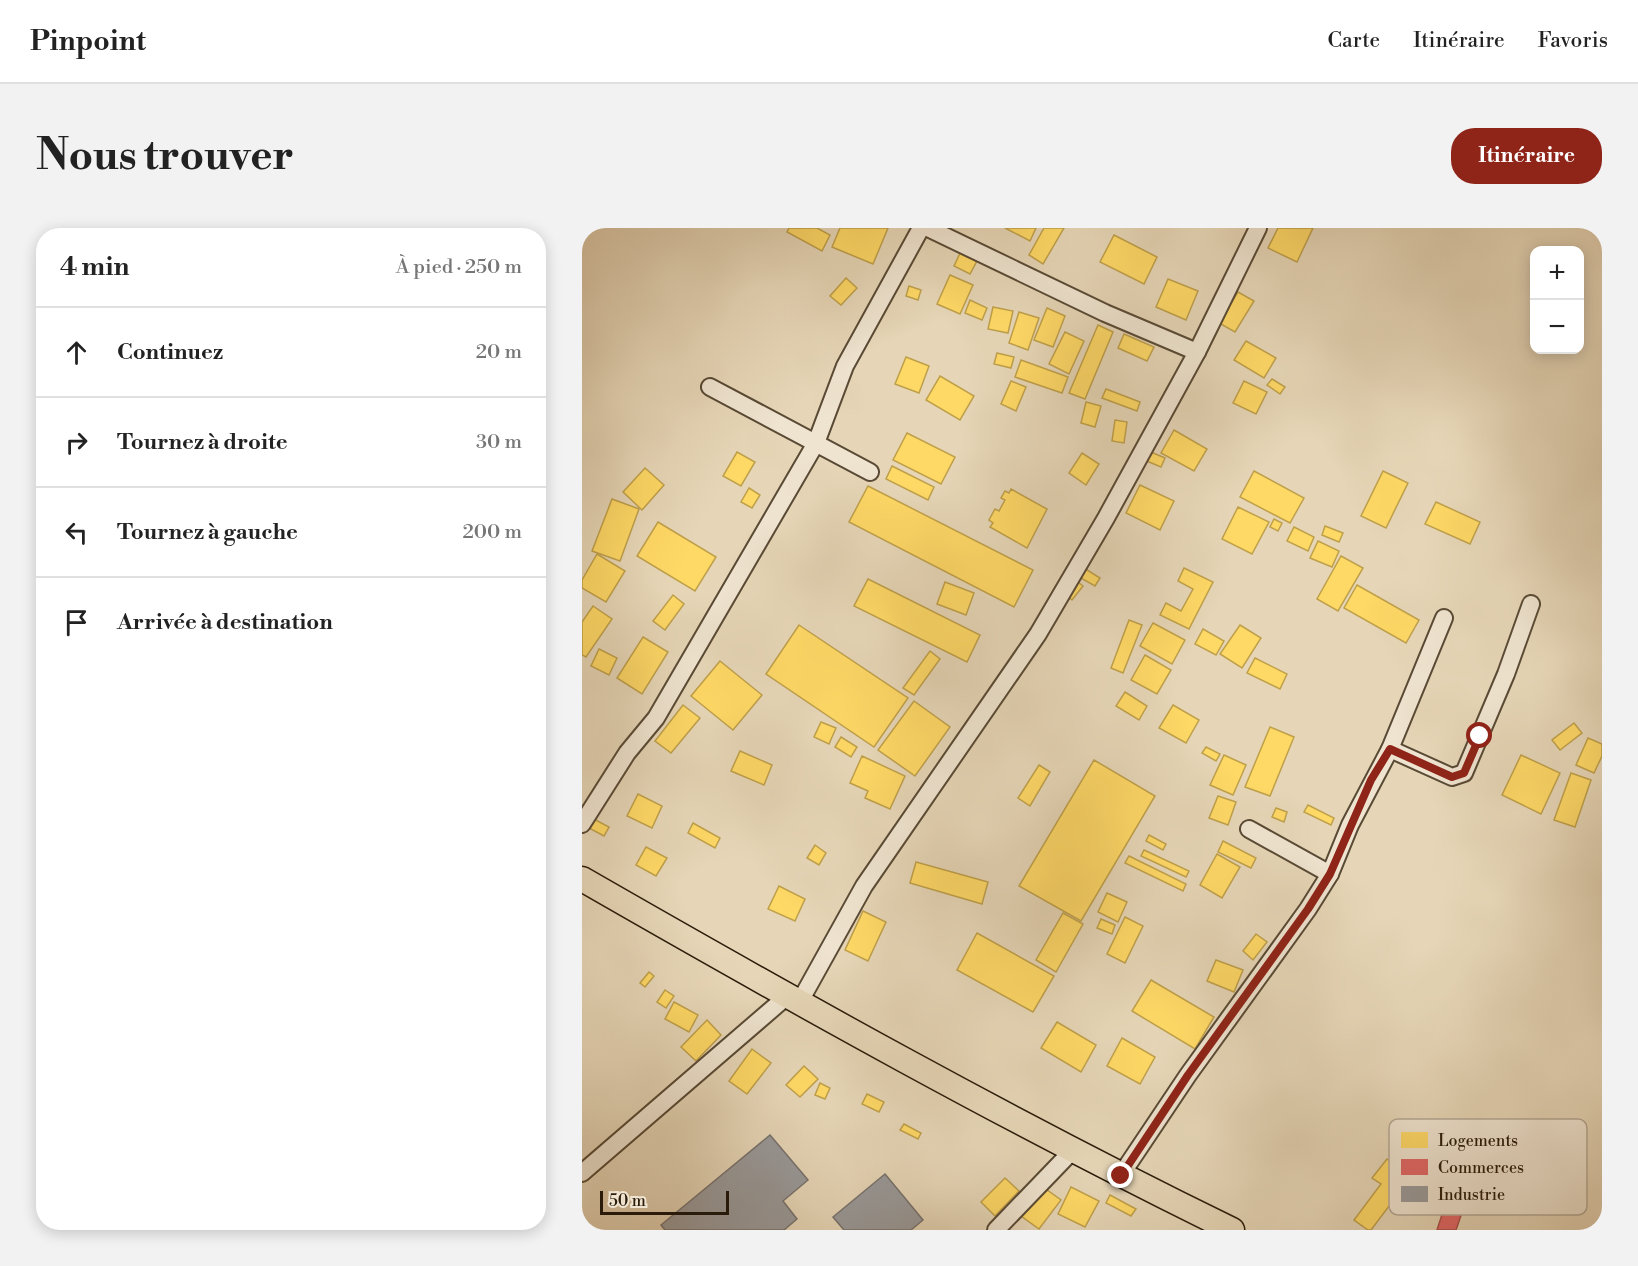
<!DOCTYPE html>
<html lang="fr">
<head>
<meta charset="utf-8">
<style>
  body { margin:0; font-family:"Libre Bodoni",serif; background:#f2f2f2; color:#222 }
  .controls { position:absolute; right:18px; top:18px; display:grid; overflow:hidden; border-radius:12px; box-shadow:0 3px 15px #0003 }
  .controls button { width:54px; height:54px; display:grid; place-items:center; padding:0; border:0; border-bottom:2px solid #e0e0e0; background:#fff; color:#222; font:30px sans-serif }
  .scale { position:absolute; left:18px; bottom:15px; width:129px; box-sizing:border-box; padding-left:6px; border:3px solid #2a1b0a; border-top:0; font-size:16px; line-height:21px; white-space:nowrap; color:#2a1b0a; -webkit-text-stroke:4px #efe4d0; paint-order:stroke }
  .stop { position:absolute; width:18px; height:18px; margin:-14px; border:4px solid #8f2418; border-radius:50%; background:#fff }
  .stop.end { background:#8f2418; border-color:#fff; box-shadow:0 2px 6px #0008 }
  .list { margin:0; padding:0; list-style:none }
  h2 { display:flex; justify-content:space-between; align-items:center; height:78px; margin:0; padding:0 24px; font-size:26px }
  h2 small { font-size:20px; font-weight:400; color:#767676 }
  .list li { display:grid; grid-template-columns:39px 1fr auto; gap:18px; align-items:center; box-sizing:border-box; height:90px; padding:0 24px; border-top:2px solid #e0e0e0 }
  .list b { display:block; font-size:22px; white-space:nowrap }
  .list em { font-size:20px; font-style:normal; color:#767676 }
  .icon { flex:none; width:33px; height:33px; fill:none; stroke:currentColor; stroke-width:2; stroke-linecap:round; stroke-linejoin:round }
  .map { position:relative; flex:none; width:1020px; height:1002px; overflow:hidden; border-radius:24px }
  header { display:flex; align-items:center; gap:36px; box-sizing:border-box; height:84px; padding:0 30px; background:#fff; border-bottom:2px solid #e0e0e0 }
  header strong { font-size:28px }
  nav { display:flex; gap:33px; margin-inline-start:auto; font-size:21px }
  .intro { display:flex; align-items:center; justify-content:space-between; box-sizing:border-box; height:144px; padding:0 36px }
  h1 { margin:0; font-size:42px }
  .button { padding:15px 27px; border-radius:24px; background:#8f2418; color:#fff; font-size:21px; font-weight:700 }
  main { display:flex; gap:36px; padding:0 36px }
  aside { flex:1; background:#fff; border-radius:24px; box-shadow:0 3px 15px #0003 }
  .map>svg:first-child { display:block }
</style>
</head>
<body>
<header>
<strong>Pinpoint</strong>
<nav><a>Carte</a><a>Itinéraire</a><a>Favoris</a></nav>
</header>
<div class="intro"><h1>Nous trouver</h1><a class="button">Itinéraire</a></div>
<main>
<aside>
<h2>4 min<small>À pied · 250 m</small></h2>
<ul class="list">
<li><svg class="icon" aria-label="ahead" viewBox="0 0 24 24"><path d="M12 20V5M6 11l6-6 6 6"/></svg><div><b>Continuez</b></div><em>20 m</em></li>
<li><svg class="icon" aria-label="right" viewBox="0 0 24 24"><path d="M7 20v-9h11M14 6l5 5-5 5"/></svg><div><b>Tournez à droite</b></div><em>30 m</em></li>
<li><svg class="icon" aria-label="left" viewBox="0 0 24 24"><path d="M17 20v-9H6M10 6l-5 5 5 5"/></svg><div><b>Tournez à gauche</b></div><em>200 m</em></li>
<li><svg class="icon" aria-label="arrive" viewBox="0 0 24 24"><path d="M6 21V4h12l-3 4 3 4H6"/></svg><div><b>Arrivée à destination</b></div></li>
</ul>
</aside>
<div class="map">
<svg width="1020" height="1002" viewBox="0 0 1020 1002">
  <rect width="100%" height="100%" fill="#e6d6b7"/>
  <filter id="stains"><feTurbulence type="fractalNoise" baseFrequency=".00333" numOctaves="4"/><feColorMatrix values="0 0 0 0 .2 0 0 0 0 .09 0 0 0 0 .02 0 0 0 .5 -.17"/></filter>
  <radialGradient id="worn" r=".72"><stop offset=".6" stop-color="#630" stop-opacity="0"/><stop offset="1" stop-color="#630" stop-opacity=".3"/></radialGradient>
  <g fill="#ffd966" stroke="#bfa04a" stroke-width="1.5">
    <path d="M207,0H235L248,7L240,23L205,4Z"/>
    <path d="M258,0H306L291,36L250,19Z"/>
    <path d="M423,0H454L448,13Z"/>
    <path d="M462,0H482L461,36L447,27Z"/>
    <path d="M696,0H731L715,34L686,20Z"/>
    <path d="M532,7L575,29L562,56L518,34Z"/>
    <path d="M379,23L396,31L388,46L372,38Z"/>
    <path d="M368,47L391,57L378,86L355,76Z"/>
    <path d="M264,50L275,60L259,77L248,68Z"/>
    <path d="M586,51L616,63L604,92L574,79Z"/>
    <path d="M327,58L339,62L336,72L324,68Z"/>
    <path d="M656,64L672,73L653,104L637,95Z"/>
    <path d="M388,72L405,80L400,92L383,85Z"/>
    <path d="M411,79L431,83L426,105L406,101Z"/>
    <path d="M465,80L483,88L471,119L452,112Z"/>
    <path d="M437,84L457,90L446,122L427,115Z"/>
    <path d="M516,97L531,104L503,171L487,165Z"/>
    <path d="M483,104L502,113L487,146L467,136Z"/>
    <path d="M542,106L572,119L565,133L536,120Z"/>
    <path d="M664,113L694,130L682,150L652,132Z"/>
    <path d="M415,125L432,129L429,140L412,136Z"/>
    <path d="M324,129L347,138L337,165L313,156Z"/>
    <path d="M439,132L486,149L480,165L433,149Z"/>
    <path d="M358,148L392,168L378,192L344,172Z"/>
    <path d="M690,151L703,159L698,166L685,157Z"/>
    <path d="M429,153L444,159L434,183L419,176Z"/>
    <path d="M662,153L685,164L674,186L651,175Z"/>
    <path d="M524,161L558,174L555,183L520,170Z"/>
    <path d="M504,174L519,178L513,199L499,195Z"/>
    <path d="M533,192L545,194L542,215L530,213Z"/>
    <path d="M592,202L625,221L612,243L579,225Z"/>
    <path d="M325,205L373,229L359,256L311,232Z"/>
    <path d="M564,222L583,230L579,239L560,231Z"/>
    <path d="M155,224L173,234L159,258L141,248Z"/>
    <path d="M500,225L517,236L504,257L487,245Z"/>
    <path d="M310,238L352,259L346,272L304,251Z"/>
    <path d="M63,240L82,257L60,282L41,264Z"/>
    <path d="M672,243L722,270L708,295L658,269Z"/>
    <path d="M801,243L826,255L804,300L779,288Z"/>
    <path d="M558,257L592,273L578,302L544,285Z"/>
    <path d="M286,258L451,342L432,379L267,294Z"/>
    <path d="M167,260L178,267L170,280L159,274Z"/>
    <path d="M429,261L465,281L445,320L408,299L411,295L407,292L413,281L417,283L423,272L419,270L423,263L427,265Z"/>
    <path d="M30,271L57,281L38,333L10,323Z"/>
    <path d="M854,274L898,294L888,316L843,296Z"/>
    <path d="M656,279L687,294L670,326L640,311Z"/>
    <path d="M692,291L700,295L696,303L688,299Z"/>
    <path d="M76,294L134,329L113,363L55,328Z"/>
    <path d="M743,298L761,305L757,314L740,307Z"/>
    <path d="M712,299L732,309L726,323L705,313Z"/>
    <path d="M736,313L757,323L750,339L728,330Z"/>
    <path d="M15,326L43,343L24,374L0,360V352Z"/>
    <path d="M759,328L781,340L756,383L735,371Z"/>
    <path d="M502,340L518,350L513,358L497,349Z"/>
    <path d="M602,340L631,354L607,401L578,387L584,375L599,383L611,361L596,353Z"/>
    <path d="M286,351L398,407L385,434L272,378Z"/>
    <path d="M363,354L392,365L384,387L355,376Z"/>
    <path d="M496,354L501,358L490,372L485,368Z"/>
    <path d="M775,357L837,392L824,415L762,380Z"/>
    <path d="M91,367L102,376L83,402L71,393Z"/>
    <path d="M11,378L30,391L4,429L0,427V394Z"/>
    <path d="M547,392L560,397L541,445L529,440Z"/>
    <path d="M571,395L603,412L590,436L558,418Z"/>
    <path d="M217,397L326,470L292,519L184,446Z"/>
    <path d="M658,397L679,410L660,440L638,426Z"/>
    <path d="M621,401L642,413L634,427L613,416Z"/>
    <path d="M61,409L86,424L60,466L35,450Z"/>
    <path d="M17,421L35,430L27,447L9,438Z"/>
    <path d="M348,423L358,431L332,467L321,460Z"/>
    <path d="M563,427L589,442L575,466L549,452Z"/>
    <path d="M673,430L705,446L698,461L665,445Z"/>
    <path d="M138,433L180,467L151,502L109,468Z"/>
    <path d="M543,464L565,478L557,492L534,478Z"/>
    <path d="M332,473L368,499L333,548L296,522Z"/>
    <path d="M101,477L118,490L89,525L73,513Z"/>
    <path d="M591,477L617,492L604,515L577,500Z"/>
    <path d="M239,494L254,500L247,516L232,509Z"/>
    <path d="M992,495L1000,505L978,522L970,512Z"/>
    <path d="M688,499L712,509L688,568L663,559Z"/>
    <path d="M259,509L275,519L269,529L253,519Z"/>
    <path d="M1006,510L1020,516V528L1012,545L994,537Z"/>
    <path d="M624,519L638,526L634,533L620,525Z"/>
    <path d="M158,523L190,537L182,557L149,543Z"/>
    <path d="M642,527L664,537L651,567L628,557Z"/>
    <path d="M939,527L978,545L959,586L920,567Z"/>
    <path d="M280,528L323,548L308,581L283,570L286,563L268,555Z"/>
    <path d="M512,532L573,568L499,693L437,658Z"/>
    <path d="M457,537L468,544L448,578L436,570Z"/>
    <path d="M989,545L1009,552L993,599L972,592Z"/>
    <path d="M56,566L80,578L70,600L45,588Z"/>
    <path d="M636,568L654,574L646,597L627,590Z"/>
    <path d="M726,577L752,590L749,597L722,584Z"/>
    <path d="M694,580L705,584L702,594L690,589Z"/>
    <path d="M8,589L27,599L22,608L3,598Z"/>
    <path d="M111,595L138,610L133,620L106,605Z"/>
    <path d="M567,607L584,616L581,622L564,613Z"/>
    <path d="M641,613L674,630L669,640L636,624Z"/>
    <path d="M233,617L244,625L237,637L225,630Z"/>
    <path d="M64,619L85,630L74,648L54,637Z"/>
    <path d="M562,622L607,643L604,649L559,628Z"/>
    <path d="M635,626L658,639L640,670L618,657Z"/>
    <path d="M547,628L604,656L601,663L543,635Z"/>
    <path d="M334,634L406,654L400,676L328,655Z"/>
    <path d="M197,658L223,671L213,693L186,681Z"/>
    <path d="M525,665L545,674L536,694L516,684Z"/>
    <path d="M281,683L304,694L286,733L263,722Z"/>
    <path d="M481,685L501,696L474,744L454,732Z"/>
    <path d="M543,689L561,698L543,735L525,726Z"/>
    <path d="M519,691L533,697L530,706L515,700Z"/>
    <path d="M395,705L472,748L451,784L375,742Z"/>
    <path d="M674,706L685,714L671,732L661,723Z"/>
    <path d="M634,732L661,742L652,764L625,753Z"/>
    <path d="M67,744L72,748L63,759L58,755Z"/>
    <path d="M569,752L632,789L613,821L550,783Z"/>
    <path d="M83,762L92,768L84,780L75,774Z"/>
    <path d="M92,774L116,787L107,804L83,791Z"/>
    <path d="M125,792L139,807L114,833L99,819Z"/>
    <path d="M475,794L514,817L499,844L459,820Z"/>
    <path d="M540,810L573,829L558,856L525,838Z"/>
    <path d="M170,821L189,835L165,866L147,853Z"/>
    <path d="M222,838L236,851L218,869L204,857Z"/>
    <path d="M238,855L248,860L243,871L233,867Z"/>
    <path d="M285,866L302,874L297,884L280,876Z"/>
    <path d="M322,896L339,905L336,911L318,902Z"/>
    <path d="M805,931L829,949L789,1002H786L772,992L799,956L790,950Z"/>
    <path d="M423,950L437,963L413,988L399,974Z"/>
    <path d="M461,959L479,972L457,1001L439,988Z"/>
    <path d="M489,959L517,973L503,999L476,986Z"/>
    <path d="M528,967L554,981L549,988L524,975Z"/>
  </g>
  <path fill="#e06666" stroke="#a9504a" stroke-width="1.5" d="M867,965L885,970L874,1002H855Z"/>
  <g fill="#999" stroke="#78736e" stroke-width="1.5">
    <path d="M188,907L226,952L201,973L215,991L202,1002H83L79,997Z"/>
    <path d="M303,946L341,992L329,1002H262L251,989Z"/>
  </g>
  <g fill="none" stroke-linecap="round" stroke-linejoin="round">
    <g stroke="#594a35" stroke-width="20">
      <g id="minor">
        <path d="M346,0L523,85L615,124"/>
        <path d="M128,159L288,244"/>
        <path d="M808,521L870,549L882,545L924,446L949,376"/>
        <path d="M0,596L45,525L74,490L234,215L263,138L339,0"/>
        <path d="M667,601L748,646"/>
        <path d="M217,775L282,658L456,406L524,290L615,124L676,0"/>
        <path d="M0,945L204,769"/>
        <path d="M539,947L606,847L726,681L748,646L768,597L808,521L862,390"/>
        <path d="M414,1002L491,922"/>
      </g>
    </g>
    <g stroke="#2a1b0a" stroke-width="27">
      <path id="highway" d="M0,651C214,774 429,894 650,1002"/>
    </g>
    <use href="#minor" stroke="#efe4d0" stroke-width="16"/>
    <use href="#highway" stroke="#e6d6b7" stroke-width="24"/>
  </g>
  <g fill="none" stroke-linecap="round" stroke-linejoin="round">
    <path stroke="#8f2418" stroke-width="8" d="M539,948L606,847L726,681L748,646L789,552L808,521L870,549L882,545L898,508"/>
  </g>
  <rect x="807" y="891" width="198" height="96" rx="9" fill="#efe4d0" stroke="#b4a895" stroke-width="1.5"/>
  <rect x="819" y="904" width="27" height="16" fill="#ffd966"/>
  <rect x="819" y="931" width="27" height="16" fill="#e06666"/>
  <rect x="819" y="958" width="27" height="16" fill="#999"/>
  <g font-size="16" fill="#2a1b0a">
    <text x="856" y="918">Logements</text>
    <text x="856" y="945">Commerces</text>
    <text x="856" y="972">Industrie</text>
  </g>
  <rect width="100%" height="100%" filter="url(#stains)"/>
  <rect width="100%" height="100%" fill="url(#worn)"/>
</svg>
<div class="controls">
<button>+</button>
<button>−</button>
</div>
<div class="scale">50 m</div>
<div class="stop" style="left:898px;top:508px"></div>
<div class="stop end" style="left:539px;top:948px"></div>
</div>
</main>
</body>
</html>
